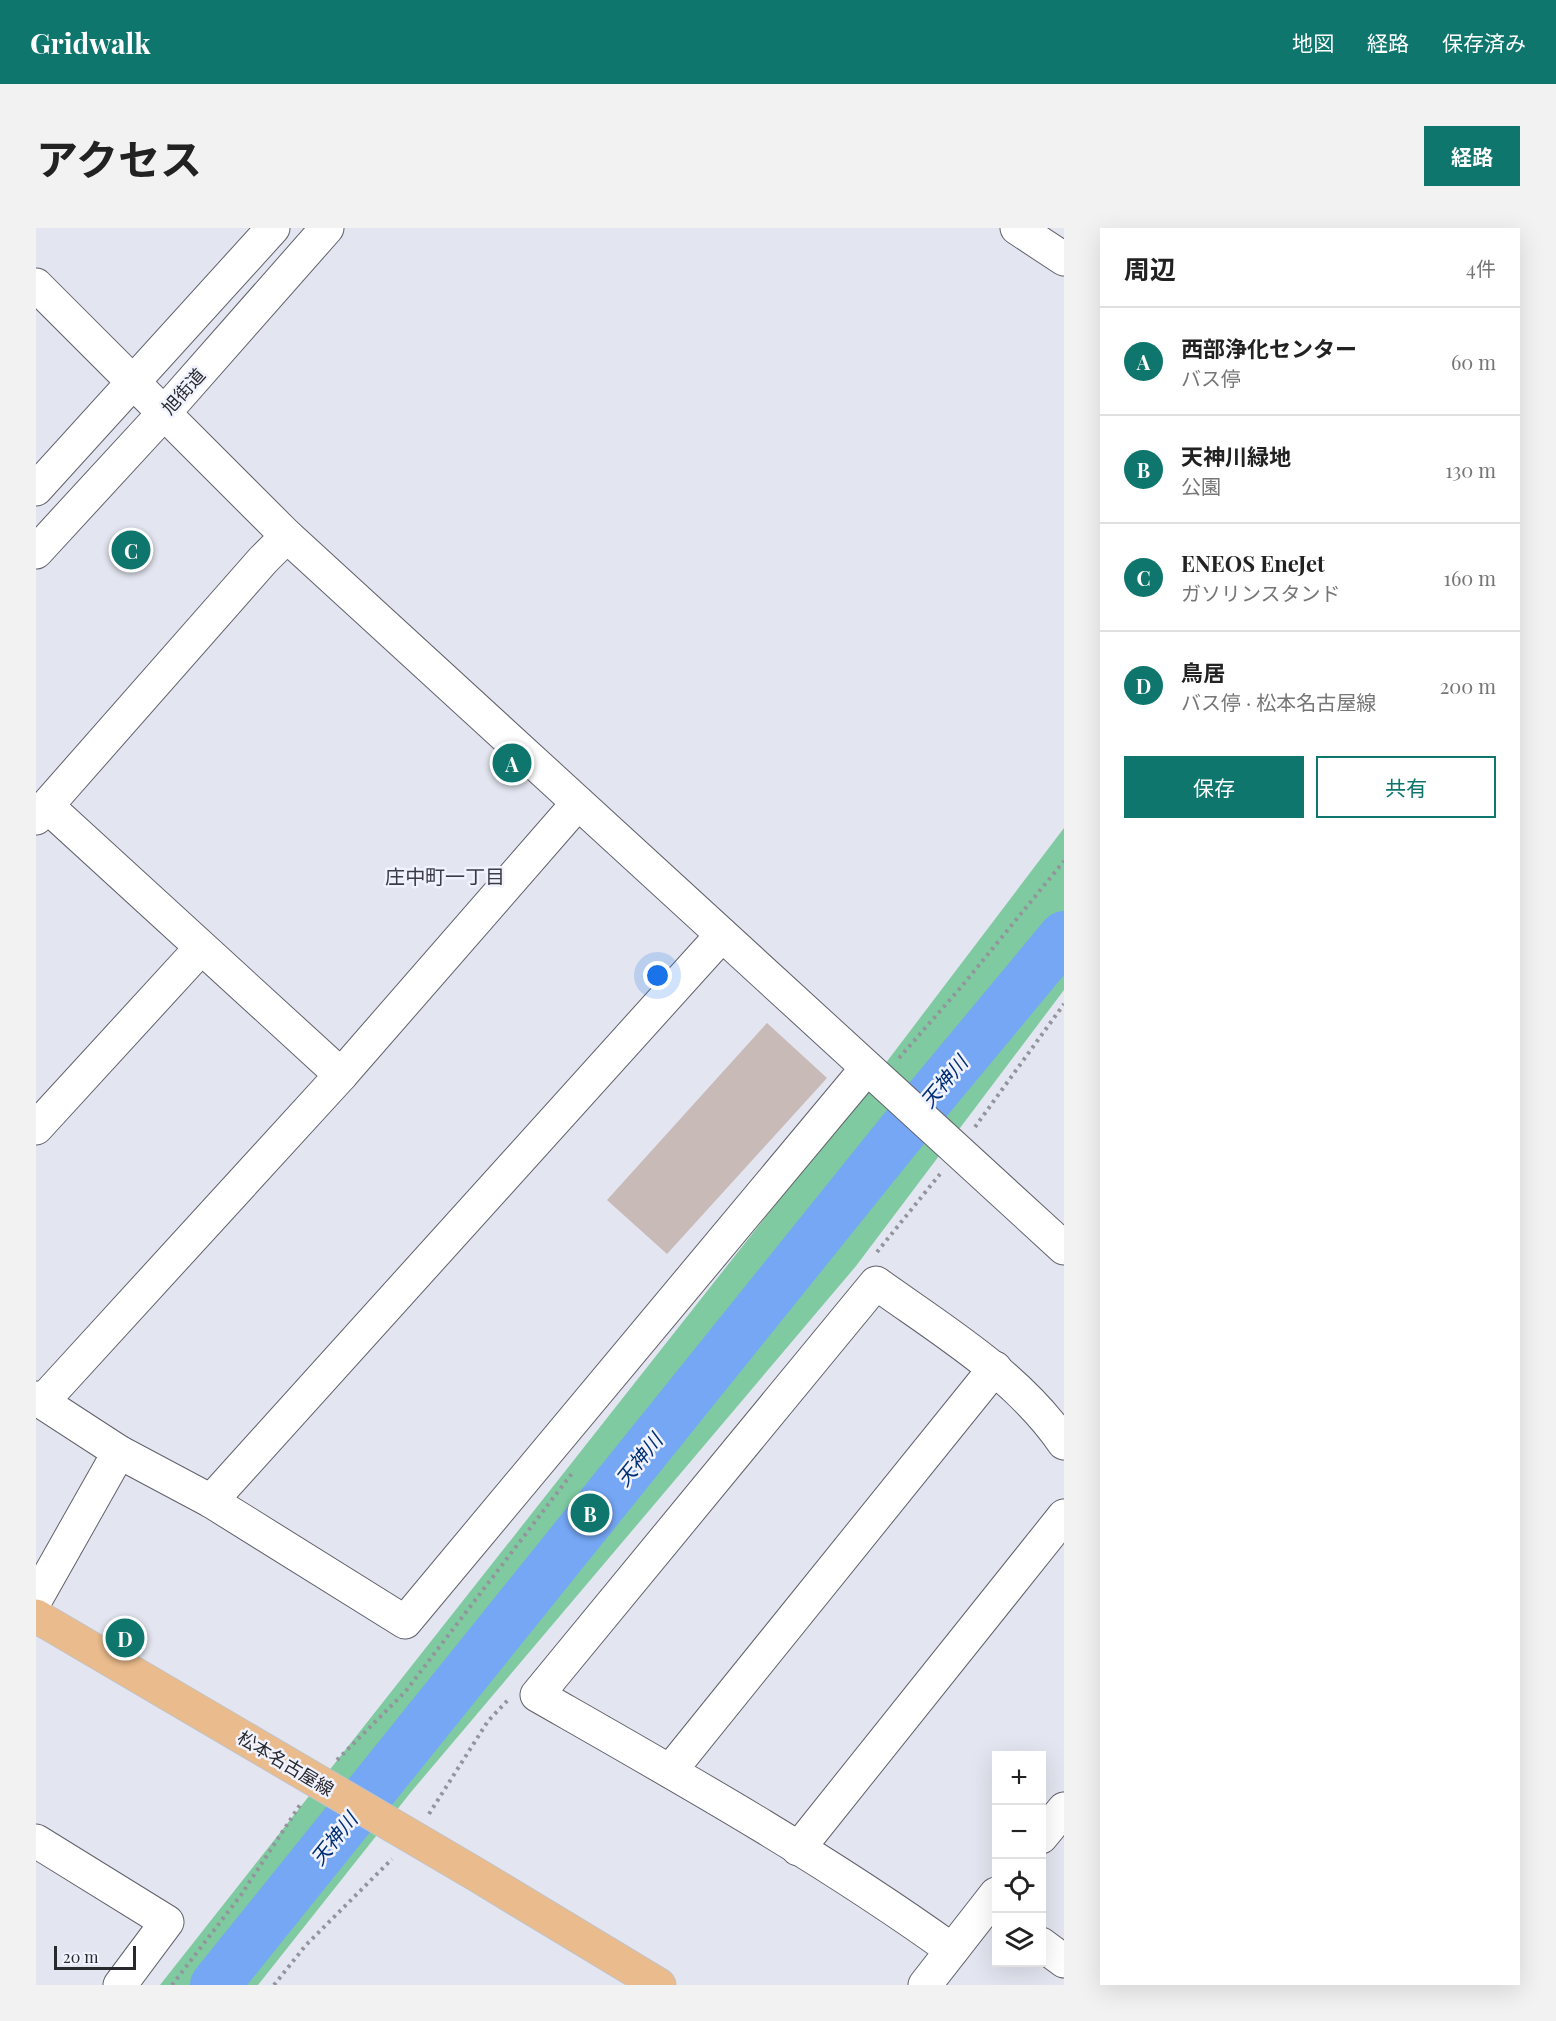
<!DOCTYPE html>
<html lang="ja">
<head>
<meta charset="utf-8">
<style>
  body { margin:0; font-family:"Playfair Display","Noto Sans JP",serif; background:#f2f2f2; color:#222 }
  .controls { position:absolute; right:18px; bottom:18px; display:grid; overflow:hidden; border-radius:0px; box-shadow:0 6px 24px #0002 }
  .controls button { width:54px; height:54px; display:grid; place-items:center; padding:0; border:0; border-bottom:2px solid #e0e0e0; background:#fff; color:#222; font:30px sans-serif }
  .scale { position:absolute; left:18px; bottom:15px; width:82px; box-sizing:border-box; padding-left:6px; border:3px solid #28292d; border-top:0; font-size:16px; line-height:21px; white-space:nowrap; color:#28292d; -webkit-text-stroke:4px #f0f2fe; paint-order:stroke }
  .you { position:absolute; left:622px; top:748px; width:21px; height:21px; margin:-15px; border:4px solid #fff; border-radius:50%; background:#1a73e8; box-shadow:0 0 0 9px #1a73e833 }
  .badge { display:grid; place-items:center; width:39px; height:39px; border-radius:50%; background:#0f766e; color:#fff; font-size:20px; font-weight:700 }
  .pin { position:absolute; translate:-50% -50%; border:3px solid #fff; box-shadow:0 2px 6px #0006 }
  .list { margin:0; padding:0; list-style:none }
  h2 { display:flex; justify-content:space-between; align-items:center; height:78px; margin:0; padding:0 24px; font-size:26px }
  h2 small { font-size:20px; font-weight:400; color:#767676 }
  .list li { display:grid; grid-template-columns:39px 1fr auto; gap:18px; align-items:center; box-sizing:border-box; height:108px; padding:0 24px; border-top:2px solid #e0e0e0 }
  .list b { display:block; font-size:22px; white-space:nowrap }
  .list p { margin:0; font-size:20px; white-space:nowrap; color:#767676 }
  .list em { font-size:20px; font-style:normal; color:#767676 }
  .actions { display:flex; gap:12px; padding:18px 24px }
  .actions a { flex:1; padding:14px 0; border:2px solid #0f766e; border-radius:0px; text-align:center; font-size:21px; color:#0f766e }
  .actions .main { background:#0f766e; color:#fff }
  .icon { flex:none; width:33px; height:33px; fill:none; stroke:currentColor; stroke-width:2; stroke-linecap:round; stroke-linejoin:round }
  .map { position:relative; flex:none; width:1028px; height:1757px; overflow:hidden; border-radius:0px }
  header { display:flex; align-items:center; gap:36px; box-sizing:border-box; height:84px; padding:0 30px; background:#0f766e; color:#fff }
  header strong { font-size:28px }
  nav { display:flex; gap:33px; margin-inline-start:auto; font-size:21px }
  .intro { display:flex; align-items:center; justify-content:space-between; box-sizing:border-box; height:144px; padding:0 36px }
  h1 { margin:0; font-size:42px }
  .button { padding:15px 27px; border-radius:0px; background:#0f766e; color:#fff; font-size:21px; font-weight:700 }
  main { display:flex; gap:36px; padding:0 36px }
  aside { flex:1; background:#fff; border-radius:0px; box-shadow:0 6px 24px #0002 }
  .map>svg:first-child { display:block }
</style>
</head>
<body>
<header>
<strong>Gridwalk</strong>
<nav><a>地図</a><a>経路</a><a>保存済み</a></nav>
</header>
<div class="intro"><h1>アクセス</h1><a class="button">経路</a></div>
<main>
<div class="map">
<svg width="1028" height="1757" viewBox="0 0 1028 1757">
  <rect width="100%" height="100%" fill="#e3e5f0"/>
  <path fill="#7fcaa0" d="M1028,600V762L820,1038L375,1564L222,1757H124L821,873Z"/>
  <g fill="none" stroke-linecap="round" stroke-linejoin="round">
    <path stroke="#75a7f5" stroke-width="50" d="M179,1757L875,892L1028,708"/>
  </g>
  <path fill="#c8bab6" d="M731,795L791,850L631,1026L571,972Z"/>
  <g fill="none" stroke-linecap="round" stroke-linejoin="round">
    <g stroke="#60616b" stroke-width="35">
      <g id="minor">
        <path d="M981,0L1028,31"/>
        <path d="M0,57L251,308L1028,1020"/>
        <path d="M0,261L237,0"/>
        <path d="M0,324L128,185L291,0"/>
        <path d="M11,578L305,847"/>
        <path d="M0,590L227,332L251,308"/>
        <path d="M0,900L165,720"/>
        <path d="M0,1170L83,1224L175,1273L369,1394L831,840"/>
        <path d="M6,1174L305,847L542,575"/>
        <path d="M175,1273L686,707"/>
        <path d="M0,1371L83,1224"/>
        <path d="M634,1543L959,1140"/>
        <path d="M1005,1609L1028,1581"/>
        <path d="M0,1613L131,1694L84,1757"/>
        <path d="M762,1621L1028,1288"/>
        <path d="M1005,1716L1028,1733"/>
        <path d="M916,1722C784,1627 641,1547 501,1467L840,1055C907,1103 981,1147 1028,1215"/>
        <path d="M889,1757L960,1666"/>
      </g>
    </g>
    <g stroke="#c3c3c4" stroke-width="35">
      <path id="major" d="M0,1388L441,1647L623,1757"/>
    </g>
    <g stroke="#93949c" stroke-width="4" stroke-dasharray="3 4.5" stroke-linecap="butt">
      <path d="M863,830L926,758L1028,633"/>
      <path d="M939,899L1028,776"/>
      <path d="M841,1024L904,946"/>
      <path d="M301,1532L369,1464L537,1244"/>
      <path d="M393,1586L452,1493L472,1472"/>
      <path d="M136,1757L205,1667L264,1577"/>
      <path d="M238,1757L270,1717L356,1631"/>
    </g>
    <use href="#minor" stroke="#fff" stroke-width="33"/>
    <use href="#major" stroke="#eabb8c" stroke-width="33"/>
  </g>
  <g text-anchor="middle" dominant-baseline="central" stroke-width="5" stroke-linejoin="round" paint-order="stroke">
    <g font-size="18" fill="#28292d" stroke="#f0f2fe">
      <text transform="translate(147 163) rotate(-48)">旭街道</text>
      <text transform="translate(250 1535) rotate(31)">松本名古屋線</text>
    </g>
    <g font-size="20" fill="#3a3b44" stroke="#f0f2fe">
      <text x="409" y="647">庄中町一丁目</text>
    </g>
    <g font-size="20" font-style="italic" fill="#003073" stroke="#f0f2fe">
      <text transform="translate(907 853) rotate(-50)">天神川</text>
      <text transform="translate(602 1231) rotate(-51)">天神川</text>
      <text transform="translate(297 1610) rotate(-51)">天神川</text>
    </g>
  </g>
</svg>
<div class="controls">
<button>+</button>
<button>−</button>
<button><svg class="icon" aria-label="locate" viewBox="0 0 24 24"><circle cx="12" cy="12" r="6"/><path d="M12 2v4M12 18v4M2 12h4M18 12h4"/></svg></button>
<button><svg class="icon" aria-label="layers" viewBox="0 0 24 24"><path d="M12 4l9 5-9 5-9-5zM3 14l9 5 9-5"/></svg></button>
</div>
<div class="scale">20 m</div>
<div class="you"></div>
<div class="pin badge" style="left:476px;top:535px">A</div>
<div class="pin badge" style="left:554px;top:1285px">B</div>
<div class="pin badge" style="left:95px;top:322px">C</div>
<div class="pin badge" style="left:89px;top:1410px">D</div>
</div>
<aside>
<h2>周辺<small>4件</small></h2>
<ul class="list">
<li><span class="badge">A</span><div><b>西部浄化センター</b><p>バス停</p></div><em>60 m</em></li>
<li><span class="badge">B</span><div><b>天神川緑地</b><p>公園</p></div><em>130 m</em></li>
<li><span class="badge">C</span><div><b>ENEOS EneJet</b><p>ガソリンスタンド</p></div><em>160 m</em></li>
<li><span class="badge">D</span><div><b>鳥居</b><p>バス停 · 松本名古屋線</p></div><em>200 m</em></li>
</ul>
<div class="actions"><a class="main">保存</a><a>共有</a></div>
</aside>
</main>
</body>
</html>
